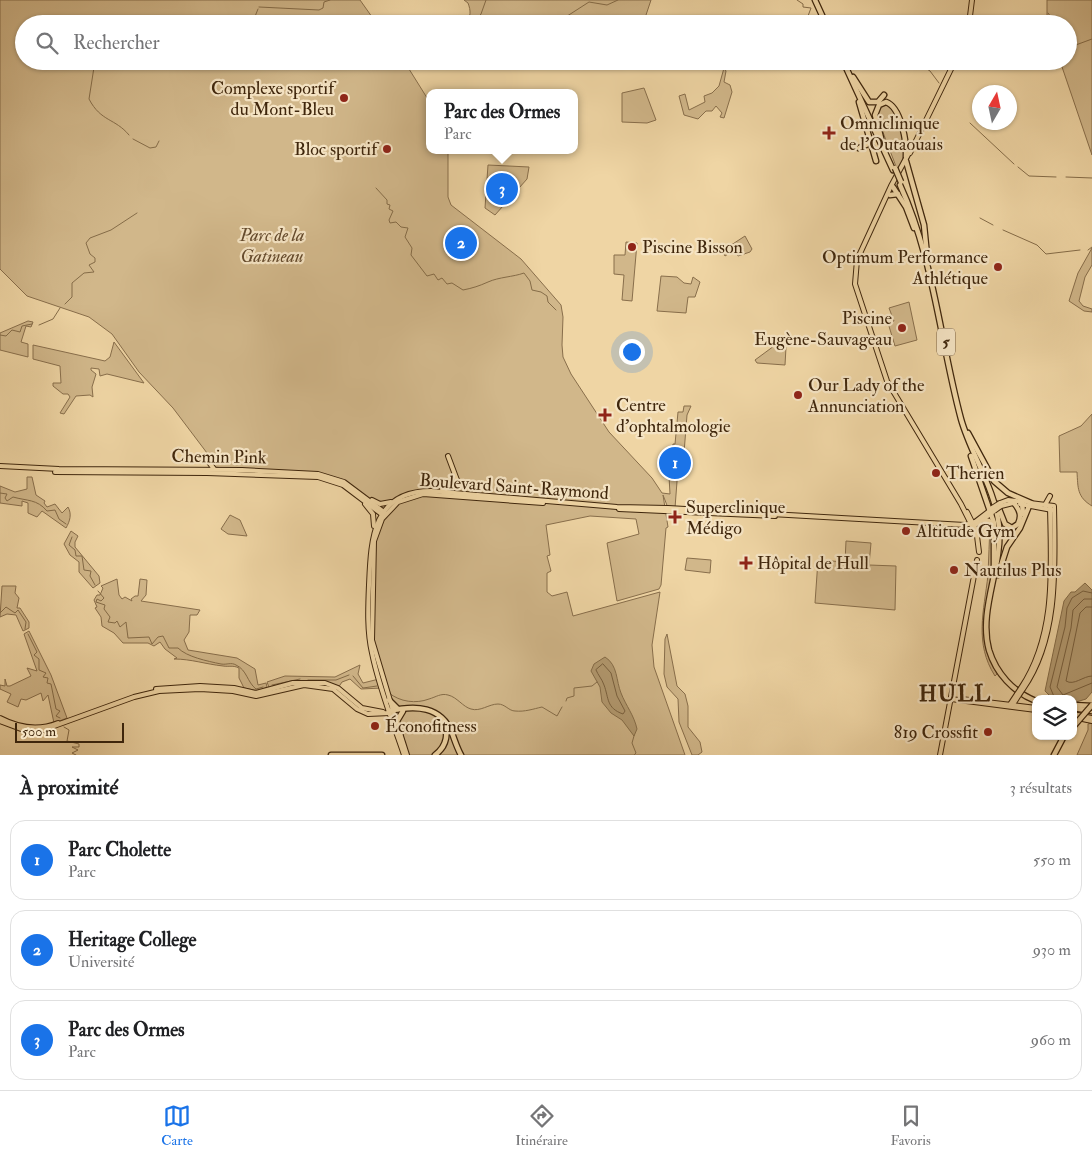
<!DOCTYPE html>
<html lang="fr">
<head>
<meta charset="utf-8">
<style>
  body { margin:0; font-family:"IM FELL Double Pica",serif; background:#f6f6f6; color:#202124 }
  .controls { position:absolute; right:15px; bottom:15px; display:grid; overflow:hidden; border-radius:10px; box-shadow:0 1px 4px #0004 }
  .controls button { width:45px; height:45px; display:grid; place-items:center; padding:0; border:0; border-bottom:1px solid #e0e0e0; background:#fff; color:#202124; font:25px sans-serif }
  .compass { position:absolute; left:972px; top:85px; width:45px; height:45px; border-radius:50%; background:#fff; box-shadow:0 1px 4px #0004; rotate:9deg }
  .scale { position:absolute; left:15px; bottom:12px; width:109px; box-sizing:border-box; padding-left:5px; border:2px solid #3f260c; border-top:0; font-size:14px; line-height:18px; white-space:nowrap; color:#3f260c; -webkit-text-stroke:4px #f5e4c4; paint-order:stroke }
  .you { position:absolute; left:631px; top:351px; width:18px; height:18px; margin:-12px; border:4px solid #fff; border-radius:50%; background:#1a73e8; box-shadow:0 0 0 8px #1a73e833 }
  .badge { display:grid; place-items:center; width:32px; height:32px; border-radius:50%; background:#1a73e8; color:#fff; font-size:16px; font-weight:700 }
  .pin { position:absolute; translate:-50% -50%; border:2px solid #fff; box-shadow:0 1px 5px #0006 }
  .popup { position:absolute; left:426px; top:89px; width:152px; height:65px; box-sizing:border-box; display:grid; place-content:center; border-radius:10px; background:#fff; filter:drop-shadow(0 1px 4px #0005); font-size:16px; white-space:nowrap; color:#757577 }
  .popup b { font-size:19px; color:#202124 }
  .popup::after { content:''; position:absolute; left:50%; top:100%; margin-left:-10px; border:10px solid transparent; border-top-color:#fff }
  .list { margin:0; padding:0; list-style:none }
  h2 { display:flex; justify-content:space-between; align-items:center; height:65px; margin:0; padding:0 20px; font-size:21px }
  h2 small { font-size:16px; font-weight:400; color:#757577 }
  .list li { display:grid; grid-template-columns:32px 1fr auto; gap:15px; align-items:center; box-sizing:border-box; height:80px; margin:0 10px 10px; padding:0 10px; border:1px solid #e0e0e0; border-radius:15px }
  .list b { display:block; font-size:19px; white-space:nowrap }
  .list p { margin:0; font-size:16px; white-space:nowrap; color:#757577 }
  .list em { font-size:16px; font-style:normal; color:#757577 }
  .icon { flex:none; width:28px; height:28px; fill:none; stroke:currentColor; stroke-width:2; stroke-linecap:round; stroke-linejoin:round }
  .map { position:relative; flex:none; width:1092px; height:755px; overflow:hidden }
  .search { position:absolute; background:#fff; box-shadow:0 1px 4px #0004; left:15px; right:15px; top:15px; height:55px; display:flex; align-items:center; gap:12px; box-sizing:border-box; padding:0 18px; border-radius:28px; color:#757577; font-size:19px }
  .sheet { height:335px; background:#fff }
  nav { display:flex; justify-content:space-around; align-items:center; box-sizing:border-box; height:70px; border-top:1px solid #e0e0e0; background:#fff; font-size:14px; color:#757577 }
  nav a { display:grid; justify-items:center; gap:2px }
  nav .on { color:#1a73e8 }
  .map>svg:first-child { display:block }
</style>
</head>
<body>
<div class="map">
<svg width="1092" height="755" viewBox="0 0 1092 755">
  <rect width="100%" height="100%" fill="#efd5a4"/>
  <filter id="stains"><feTurbulence type="fractalNoise" baseFrequency=".004" numOctaves="4"/><feColorMatrix values="0 0 0 0 .2 0 0 0 0 .09 0 0 0 0 .02 0 0 0 .5 -.17"/></filter>
  <radialGradient id="worn" r=".72"><stop offset=".6" stop-color="#630" stop-opacity="0"/><stop offset="1" stop-color="#630" stop-opacity=".3"/></radialGradient>
  <g fill="#d1b78a" stroke="#886e4b">
    <path d="M0,0H360L377,24H24V61H404L429,101L430,150H448V197L451,205L521,259L561,305L563,317L562,345L563,357L571,374L609,432L652,478L662,493L670,494L669,476L673,444H675L678,412H683L684,406H691L687,415L684,453L679,455L675,508H668L663,495L668,527L666,528L661,585L659,589L617,601L607,543L639,534L636,519L590,516L546,525L550,555L547,556L551,571L547,573V592L552,596L567,592L573,616L660,592L652,645L654,667L685,755H408L373,639L376,538L387,514L342,480L214,467L207,453L173,408L139,372L112,334L89,317L27,296L0,269Z"/>
    <path d="M464,0H651L643,24H516L485,21L482,24H466C471,16 471,11 468,3Z"/>
    <path d="M1047,0H1092V155L1060,61H1068V24H1047Z"/>
    <path d="M724,68L726,71L724,82L730,85L732,92L724,118L720,117L722,113L716,106L712,111H706L698,119L684,115L679,96L685,94L689,110L705,102L704,96L712,93L719,86Z"/>
    <path d="M644,88L656,120L647,123L622,122V93Z"/>
    <path d="M888,104C897,115 907,135 905,150C905,156 900,164 897,169L876,114L878,106Z"/>
    <path d="M488,165L529,167L527,179L495,215L485,208Z"/>
    <path d="M745,236L752,249L750,252L738,256L734,250L725,256L722,251Z"/>
    <path d="M626,242L637,243L632,301L622,300L624,275L614,274V255H625Z"/>
    <path d="M1092,248V265L1085,277L1079,301L1083,306L1092,309V312L1084,311L1069,301L1078,273Z"/>
    <path d="M661,276L677,277L684,283L691,284L693,277L700,282L695,297H688L686,313L657,311Z"/>
    <path d="M909,302L917,340L895,346L888,323L894,321L889,308Z"/>
    <path d="M28,321L33,322L31,327L26,326L21,342L28,344V357L0,350V333Z"/>
    <path d="M114,342L144,383L107,374L100,376L99,369L91,368V370L96,374L92,387L93,397L90,395L76,396L64,414L60,413L70,397L68,394H63L53,386V383H61L60,366L33,359V345L105,361L110,357Z"/>
    <path d="M774,346L786,347L785,365L757,363L755,360Z"/>
    <path d="M1092,414V506C1077,497 1078,488 1077,472H1060L1059,436L1081,426Z"/>
    <path d="M27,477H32L36,495L45,501L44,503L47,507L55,504L62,513L68,507C72,514 70,521 66,528L42,511L37,517L28,513V503L22,501V506L0,503V486L15,492L27,489Z"/>
    <path d="M230,515L240,520L247,536L228,534L221,529Z"/>
    <path d="M990,524C994,532 992,542 993,551C993,593 974,636 997,674L995,676C974,643 984,611 988,575C989,558 989,541 990,524Z"/>
    <path d="M71,531L78,536L75,542V547L99,576L100,583L93,588L79,572V562L70,555L64,544Z"/>
    <path d="M846,541L871,543L869,565L896,566L895,610L815,603L818,560L845,562Z"/>
    <path d="M687,558L711,560L710,573L685,570Z"/>
    <path d="M117,579L119,595L122,599L125,597L132,601L131,599L135,596H138L140,579L147,580L146,595L141,601L200,610L197,615H190L189,632L184,640L188,650L237,658L255,669L258,685L266,683L267,687L259,691L244,688L239,678V668C233,665 229,667 223,666C205,664 191,659 174,659L177,658L165,649L160,642L154,646L148,643H123L114,633L102,626L101,617L95,608L97,607L94,600L97,595H100L103,588L101,586Z"/>
    <path d="M2,586H16L15,593L19,598L17,608H20L29,622V628L23,631L16,615L7,614L0,617Z"/>
    <path d="M29,631L51,675L67,718L54,723L48,695L43,701L41,693L26,700L21,699L18,707L7,702L11,694L0,689V685L5,686V679L7,686H10L31,676L27,668L37,671L24,634Z"/>
    <path d="M667,634L677,686L685,694L688,706V727L700,742L702,752L698,755H692L679,722L678,699L667,687L664,674L665,639Z"/>
    <path d="M360,665L358,674L363,683L379,679L382,688L361,689L350,679L342,682L338,688C316,678 292,684 270,690L267,682L285,676L335,677Z"/>
    <path d="M1092,723V755H1077L1088,730V724Z"/>
  </g>
  <g fill="#b39a70" stroke="#856c48">
    <path d="M1085,583L1092,590V692L1086,699L1076,702L1073,699L1051,697L1045,691L1064,601L1071,592H1075Z"/>
    <path d="M605,657C618,665 616,681 621,693C626,706 634,715 637,729L634,736L622,720L611,713L602,702L600,687L591,671L594,664Z"/>
  </g>
  <g fill="none" stroke-linecap="round" stroke-linejoin="round">
    <g stroke="#79603e" stroke-width="1">
      <path d="M1092,599H1084L1073,610L1071,628L1057,687L1063,695L1092,683"/>
      <path d="M1092,607H1086L1080,613L1066,681C1074,686 1083,676 1092,676"/>
      <path d="M603,664L611,673L617,696L625,711L623,714C606,708 609,698 604,685C602,679 598,675 596,670Z"/>
      <path d="M1055,699L1050,687L1065,627L1067,608L1072,598L1083,591L1092,593"/>
    </g>
    <g stroke="#856c48" stroke-width="1">
      <path d="M797,0L803,4V7L811,8L808,16H820"/>
      <path d="M259,7L319,10L323,8L324,2L330,0"/>
      <path d="M1048,13L1056,24"/>
      <path d="M829,16H832"/>
      <path d="M838,16L858,19L864,24"/>
      <path d="M535,22L561,20L589,2L607,5L618,0"/>
      <path d="M136,24L139,21L147,24"/>
      <path d="M252,24L258,9"/>
      <path d="M473,24L481,14L486,0"/>
      <path d="M1068,44L1073,46L1092,39"/>
      <path d="M95,61L89,99C101,122 115,118 129,135"/>
      <path d="M915,61L930,71L939,83"/>
      <path d="M970,123L1014,164"/>
      <path d="M133,139L150,148L156,147L159,141"/>
      <path d="M1018,167L1029,176L1056,177"/>
      <path d="M1066,177L1092,178"/>
      <path d="M376,188L387,200V204L390,205L389,209L393,211L389,220L390,223L396,222L401,227L408,228L405,237L412,248L411,255L427,276L434,274L438,280L442,278L447,284L452,283L463,290C473,288 479,286 488,282C499,277 513,277 524,273L530,281L532,290L541,292L547,296L548,302L556,310"/>
      <path d="M980,218L993,225"/>
      <path d="M1003,230L1037,245L1046,254L1080,250"/>
      <path d="M1088,250L1092,247"/>
      <path d="M65,304L72,297V283L84,273L94,272L89,265L95,262V258L90,254L86,243L90,238L111,230L137,213"/>
      <path d="M39,325L53,319L60,308"/>
      <path d="M0,335L6,336L12,330L20,332L22,326L32,324"/>
      <path d="M0,493L7,494L5,498L7,501L13,497C27,501 37,499 47,511L55,510L59,519L66,524"/>
      <path d="M72,537L69,545L75,550L76,556H82L84,570L91,571L90,576L95,585"/>
      <path d="M98,591L104,598L101,601L97,599L96,602L105,605L104,609L110,617L108,622L115,623L117,621L120,627L126,622L128,638L149,637L152,644L158,637L163,636L169,648H178C187,657 207,661 221,664C227,665 231,662 236,665C247,670 247,682 256,689L263,687"/>
      <path d="M0,613L6,607L15,613L18,610L26,622L25,629"/>
      <path d="M28,634L37,652L34,655L39,659V670L46,673L43,677L48,678L47,683L51,684L56,709L60,711L56,716L60,718"/>
      <path d="M353,676L363,688L377,686"/>
      <path d="M308,680H336L349,675"/>
      <path d="M272,685L300,679"/>
      <path d="M389,693C400,702 416,704 429,699C436,697 441,693 448,695C457,697 463,707 471,709C480,712 489,704 498,704C505,704 509,711 515,711C525,712 533,709 542,707L557,716L562,707"/>
      <path d="M566,701L567,698L574,696V688L592,686L597,682"/>
      <path d="M64,727L69,730L67,741L79,744V747H72L78,750L72,753L76,755"/>
      <path d="M634,755L636,753L632,743L634,736"/>
    </g>
    <g stroke="#3f260c" stroke-width="6">
      <g id="major">
        <path d="M969,24L972,0"/>
        <path d="M910,151L891,186L857,260L855,284L887,381L961,504L977,536L979,552"/>
        <path d="M910,153L955,61"/>
        <path d="M208,461L214,469"/>
        <path d="M0,466L59,469L242,470L318,474L344,482L384,512"/>
        <path d="M55,472L207,473L318,477L343,485L380,513"/>
        <path d="M442,490L452,488L457,480L448,456"/>
        <path d="M372,500L380,504L391,502"/>
        <path d="M1000,503L1008,500L1023,502"/>
        <path d="M365,504L373,514L374,526"/>
        <path d="M1020,504L1052,510"/>
        <path d="M1045,505L1050,496"/>
        <path d="M1001,506L1013,503"/>
        <path d="M619,509L775,516"/>
        <path d="M967,512L978,534"/>
        <path d="M974,526L992,513"/>
        <path d="M1021,688C1057,634 1051,567 1050,506"/>
        <path d="M156,689L200,686L234,688L256,693L293,683H325L338,688L362,708L383,712"/>
        <path d="M1023,689C1059,638 1055,566 1054,506L1030,503"/>
        <path d="M951,699L1036,710"/>
        <path d="M961,699L1036,708"/>
        <path d="M1009,706L1017,694"/>
        <path d="M1012,706L1019,695"/>
        <path d="M1073,714L1092,718"/>
        <path d="M1073,717L1092,721"/>
        <path d="M0,718C19,728 38,731 58,723"/>
        <path d="M0,721L21,729L43,730L134,697L159,691L200,689L233,691L256,696L304,685L333,689L357,709L368,714L390,713"/>
        <path d="M397,724L372,640L374,541L382,519L398,502L423,494L543,503"/>
        <path d="M400,733L407,755"/>
        <path d="M404,755C393,722 379,688 372,653C367,631 368,608 369,585C371,540 372,491 431,491L617,507L668,508L965,525L975,522L992,509"/>
        <path d="M940,755L977,560"/>
      </g>
    </g>
    <g stroke="#3f260c" stroke-width="7">
      <g id="highway">
        <path d="M815,0L826,24"/>
        <path d="M843,61L893,170"/>
        <path d="M853,77L869,102H878L884,95"/>
        <path d="M859,102L876,161"/>
        <path d="M881,138L875,115L879,105L886,102C901,107 907,143 906,157"/>
        <path d="M859,148L866,145L869,138"/>
        <path d="M906,161L924,225L927,255"/>
        <path d="M900,185C934,259 940,341 961,419C971,455 995,488 999,526C1003,567 978,609 989,650C996,673 1013,692 1036,701"/>
        <path d="M893,187L906,207L914,228"/>
        <path d="M890,195L898,194"/>
        <path d="M968,433L994,481L1008,493L1031,503"/>
        <path d="M971,456L994,523V570"/>
        <path d="M1022,502L1023,514"/>
        <path d="M997,504L1005,524L1012,528L1018,524C1022,516 1020,510 1014,503"/>
        <path d="M983,520L989,521L992,525"/>
        <path d="M998,575L1007,547L1020,528L1029,506"/>
        <path d="M389,700L398,709"/>
        <path d="M1073,705L1092,706"/>
        <path d="M1073,708L1092,711"/>
        <path d="M389,711C416,705 441,706 452,733C455,741 457,748 461,755"/>
        <path d="M400,734L397,721L403,711"/>
        <path d="M331,755H382"/>
        <path d="M435,755C447,746 450,732 441,720"/>
        <path d="M1054,755L1064,736"/>
      </g>
    </g>
    <use href="#major" stroke="#efd5a4" stroke-width="4"/>
    <use href="#highway" stroke="#efd5a4" stroke-width="4.5"/>
    <g stroke="#3f260c" stroke-width="6" stroke-linecap="butt">
      <g id="major-bridge">
        <path d="M992,508L1000,503"/>
        <path d="M994,511L1001,506"/>
        <path d="M1017,694L1021,688"/>
        <path d="M1019,695L1023,689"/>
      </g>
    </g>
    <g stroke="#3f260c" stroke-width="7" stroke-linecap="butt">
      <g id="highway-bridge">
        <path d="M895,168L901,182"/>
        <path d="M1073,727L1092,705"/>
      </g>
    </g>
    <use href="#major-bridge" stroke="#efd5a4" stroke-width="4"/>
    <use href="#highway-bridge" stroke="#efd5a4" stroke-width="4.5"/>
  </g>
  <g fill="#8f2418" stroke="#f5e4c4" stroke-width="2">
    <circle cx="344" cy="98" r="5"/>
    <path d="M826.5 125.5h5v5h5v5h-5v5h-5v-5h-5v-5h5z"/>
    <circle cx="387" cy="149" r="5"/>
    <circle cx="632" cy="247" r="5"/>
    <circle cx="998" cy="267" r="5"/>
    <circle cx="902" cy="328" r="5"/>
    <circle cx="798" cy="395" r="5"/>
    <path d="M602.5 407.5h5v5h5v5h-5v5h-5v-5h-5v-5h5z"/>
    <circle cx="936" cy="473" r="5"/>
    <path d="M672.5 509.5h5v5h5v5h-5v5h-5v-5h-5v-5h5z"/>
    <circle cx="906" cy="531" r="5"/>
    <path d="M743.5 555.5h5v5h5v5h-5v5h-5v-5h-5v-5h5z"/>
    <circle cx="954" cy="570" r="5"/>
    <circle cx="375" cy="726" r="5"/>
    <circle cx="988" cy="732" r="5"/>
  </g>
  <g text-anchor="middle" dominant-baseline="central" stroke-width="4.5" stroke-linejoin="round" paint-order="stroke">
    <rect fill="#f5e4c4" stroke="#765f43" stroke-width="1" x="937" y="328.5" width="18" height="27" rx="4"/>
    <g font-size="16" font-weight="bold" fill="#3f260c">
      <text x="946" y="342">5</text>
    </g>
    <g font-size="18" fill="#3f260c" stroke="#f5e4c4" text-anchor="start">
      <text x="334" y="88" text-anchor="end">Complexe sportif<tspan x="334" dy="21">du Mont-Bleu</tspan></text>
      <text x="840" y="123">Omniclinique<tspan x="840" dy="21">de l'Outaouais</tspan></text>
      <text x="377" y="149" text-anchor="end">Bloc sportif</text>
      <text x="642" y="247">Piscine Bisson</text>
      <text x="988" y="257" text-anchor="end">Optimum Performance<tspan x="988" dy="21">Athlétique</tspan></text>
      <text x="892" y="318" text-anchor="end">Piscine<tspan x="892" dy="21">Eugène-Sauvageau</tspan></text>
      <text x="808" y="385">Our Lady of the<tspan x="808" dy="21">Annunciation</tspan></text>
      <text x="616" y="405">Centre<tspan x="616" dy="21">d'ophtalmologie</tspan></text>
      <text x="946" y="473">Therien</text>
      <text x="686" y="507">Superclinique<tspan x="686" dy="21">Médigo</tspan></text>
      <text x="916" y="531">Altitude Gym</text>
      <text x="757" y="563">Hôpital de Hull</text>
      <text x="964" y="570">Nautilus Plus</text>
      <text x="385" y="726">Éconofitness</text>
      <text x="978" y="732" text-anchor="end">819 Crossfit</text>
    </g>
    <g font-size="18" font-style="italic" fill="#644a2c" stroke="#f5e4c4">
      <text x="272" y="235">Parc de la<tspan x="272" dy="21">Gatineau</tspan></text>
    </g>
    <g font-size="18" fill="#3f260c" stroke="#f5e4c4">
      <text transform="translate(219 457) rotate(1)">Chemin Pink</text>
      <text transform="translate(514 487) rotate(4)">Boulevard Saint-Raymond</text>
    </g>
    <g font-size="22" font-weight="bold" letter-spacing="1" fill="#3f260c" stroke="#f5e4c4">
      <text x="955" y="694">HULL</text>
    </g>
  </g>
  <rect width="100%" height="100%" filter="url(#stains)"/>
  <rect width="100%" height="100%" fill="url(#worn)"/>
</svg>
<div class="controls">
<button><svg class="icon" aria-label="layers" viewBox="0 0 24 24"><path d="M12 4l9 5-9 5-9-5zM3 14l9 5 9-5"/></svg></button>
</div>
<svg class="compass" viewBox="-18 -18 36 36"><path d="M0-13l5 13h-10z" fill="#e53935"/><path d="M0 13l5-13h-10z" fill="#757577"/></svg>
<div class="scale">500 m</div>
<div class="you"></div>
<div class="pin badge" style="left:675px;top:463px">1</div>
<div class="pin badge" style="left:461px;top:243px">2</div>
<div class="pin badge" style="left:502px;top:189px">3</div>
<div class="popup"><b>Parc des Ormes</b>Parc</div>
<div class="search"><svg class="icon" aria-label="search" viewBox="0 0 24 24"><circle cx="10" cy="10" r="6"/><path d="M15 15l6 6"/></svg>Rechercher</div>
</div>
<section class="sheet">
<h2>À proximité<small>3 résultats</small></h2>
<ul class="list">
<li><span class="badge">1</span><div><b>Parc Cholette</b><p>Parc</p></div><em>550 m</em></li>
<li><span class="badge">2</span><div><b>Heritage College</b><p>Université</p></div><em>930 m</em></li>
<li><span class="badge">3</span><div><b>Parc des Ormes</b><p>Parc</p></div><em>960 m</em></li>
</ul>
</section>
<nav>
<a class="on"><svg class="icon" aria-label="map" viewBox="0 0 24 24"><path d="M3 6l6-2 6 2 6-2v14l-6 2-6-2-6 2zM9 4v14M15 6v14"/></svg>Carte</a>
<a><svg class="icon" aria-label="directions" viewBox="0 0 24 24"><path d="M12 3l9 9-9 9-9-9zM9 14v-3h6M13 9l2 2-2 2"/></svg>Itinéraire</a>
<a><svg class="icon" aria-label="saved" viewBox="0 0 24 24"><path d="M7 4h10v16l-5-4-5 4z"/></svg>Favoris</a>
</nav>
</body>
</html>
